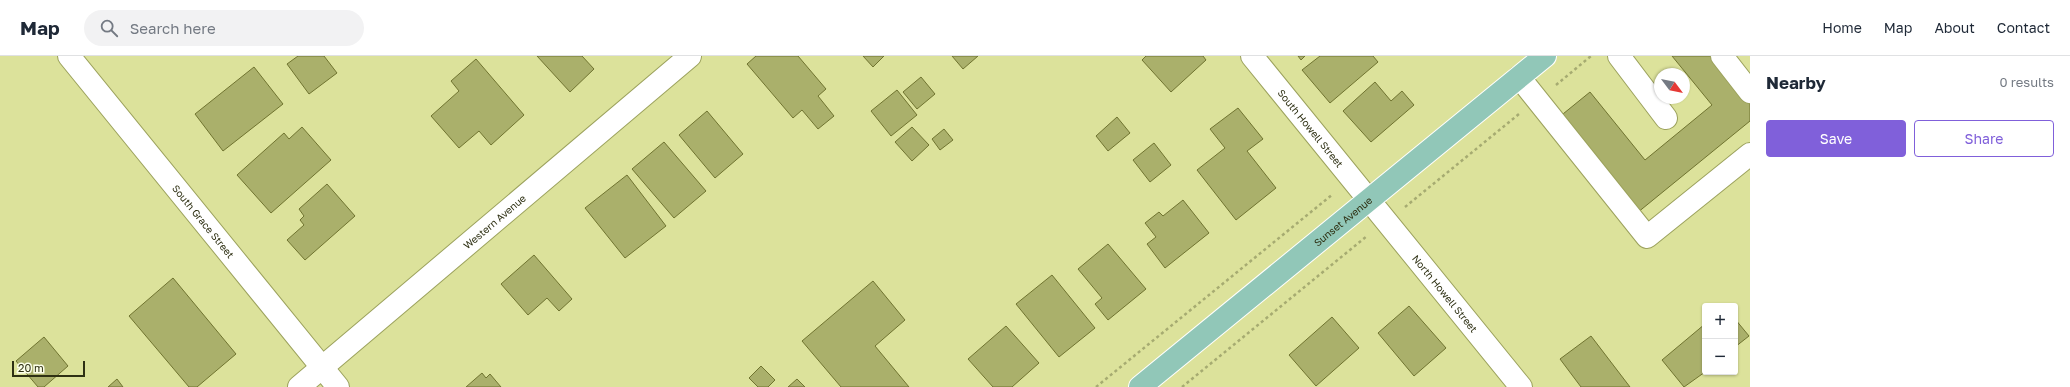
<!DOCTYPE html>
<html lang="en">
<head>
<meta charset="utf-8">
<style>
  body { margin:0; font-family:"Golos Text",sans-serif; background:#f2f2f3; color:#1f2937 }
  .controls { position:absolute; right:12px; bottom:12px; display:grid; overflow:hidden; border-radius:4px; box-shadow:0 1px 3px #0004 }
  .controls button { width:36px; height:36px; display:grid; place-items:center; padding:0; border:0; border-bottom:1px solid #e0e1e3; background:#fff; color:#1f2937; font:20px sans-serif }
  .compass { position:absolute; left:1654px; top:12px; width:36px; height:36px; border-radius:50%; background:#fff; box-shadow:0 1px 3px #0004; rotate:122deg }
  .scale { position:absolute; left:12px; bottom:10px; width:73px; box-sizing:border-box; padding-left:4px; border:2px solid #2e3013; border-top:0; font-size:11px; line-height:14px; white-space:nowrap; color:#2e3013; -webkit-text-stroke:3px #fcffea; paint-order:stroke }
  .list { margin:0; padding:0; list-style:none }
  h2 { display:flex; justify-content:space-between; align-items:center; height:52px; margin:0; padding:0 16px; font-size:17px }
  h2 small { font-size:13px; font-weight:400; color:#747a83 }
  .actions { display:flex; gap:8px; padding:12px 16px }
  .actions a { flex:1; padding:9px 0; border:1px solid #8060da; border-radius:4px; text-align:center; font-size:14px; color:#8060da }
  .actions .main { background:#8060da; color:#fff }
  .icon { flex:none; width:22px; height:22px; fill:none; stroke:currentColor; stroke-width:2; stroke-linecap:round; stroke-linejoin:round }
  .map { position:relative; flex:none; width:1750px; height:331px; overflow:hidden }
  header { display:flex; align-items:center; gap:24px; box-sizing:border-box; height:56px; padding:0 20px; background:#fff; border-bottom:1px solid #e0e1e3 }
  header strong { font-size:19px }
  nav { display:flex; gap:22px; margin-inline-start:auto; font-size:14px }
  .search { width:280px; height:36px; background:#f2f2f3; display:flex; align-items:center; gap:10px; box-sizing:border-box; padding:0 14px; border-radius:22px; color:#747a83; font-size:15px }
  main { display:flex }
  aside { flex:1; background:#fff }
  .map>svg:first-child { display:block }
</style>
</head>
<body>
<header>
<strong>Map</strong>
<div class="search"><svg class="icon" aria-label="search" viewBox="0 0 24 24"><circle cx="10" cy="10" r="6"/><path d="M15 15l6 6"/></svg>Search here</div>
<nav><a>Home</a><a>Map</a><a>About</a><a>Contact</a></nav>
</header>
<main>
<div class="map">
<svg width="1750" height="331" viewBox="0 0 1750 331">
  <rect width="100%" height="100%" fill="#dce29b"/>
  <g fill="#aab06b" stroke="#707430">
    <path d="M298,0H324L337,17L309,38L287,8Z"/>
    <path d="M537,0H582L594,13L570,36Z"/>
    <path d="M756,0H798L826,33L818,40L834,60L818,73L802,54L793,62L747,8Z"/>
    <path d="M863,0H884L873,11Z"/>
    <path d="M952,0H978L963,13Z"/>
    <path d="M1146,0H1203L1206,4L1171,36L1142,4Z"/>
    <path d="M1298,0H1305L1301,4Z"/>
    <path d="M1320,0H1373L1378,6L1330,47L1302,14Z"/>
    <path d="M1672,0H1715L1750,43V65L1637,157L1558,62L1590,36L1645,104L1712,49Z"/>
    <path d="M476,3L524,59L491,89L479,75L459,92L431,60L459,35L451,25Z"/>
    <path d="M254,11L283,48L223,95L195,58Z"/>
    <path d="M921,21L935,38L917,53L903,36Z"/>
    <path d="M1375,26L1391,45L1402,35L1414,49L1371,86L1343,55Z"/>
    <path d="M897,34L917,59L891,80L871,55Z"/>
    <path d="M1238,52L1263,83L1247,95L1276,132L1236,164L1197,114L1225,92L1210,73Z"/>
    <path d="M707,55L743,98L715,122L679,79Z"/>
    <path d="M1117,61L1130,77L1108,95L1096,80Z"/>
    <path d="M302,71L331,104L271,157L237,119L284,77L289,83Z"/>
    <path d="M912,71L929,89L912,105L895,86Z"/>
    <path d="M944,73L953,84L940,94L932,83Z"/>
    <path d="M664,86L706,135L674,162L632,113Z"/>
    <path d="M1154,87L1171,109L1150,126L1133,104Z"/>
    <path d="M627,119L666,170L625,202L585,152Z"/>
    <path d="M327,128L355,160L305,204L287,184L304,169L300,164L304,160L299,153Z"/>
    <path d="M1183,144L1209,177L1165,212L1147,188L1156,181L1145,167L1159,156L1163,160Z"/>
    <path d="M1108,188L1146,233L1108,264L1095,248L1102,242L1078,213Z"/>
    <path d="M534,199L572,243L559,255L547,242L528,259L501,228Z"/>
    <path d="M1052,219L1095,272L1059,301L1016,248Z"/>
    <path d="M173,222L236,298L197,331H189L129,260Z"/>
    <path d="M873,225L905,264L875,290L909,331H841L802,285Z"/>
    <path d="M1409,250L1446,292L1414,320L1378,277Z"/>
    <path d="M1332,261L1359,292L1316,330L1289,299Z"/>
    <path d="M1735,263L1749,280L1735,291Z"/>
    <path d="M1705,268V316L1684,331L1662,304Z"/>
    <path d="M1006,270L1039,307L1012,331H993L968,303Z"/>
    <path d="M1591,280L1630,331H1581L1560,303Z"/>
    <path d="M44,281L68,310L44,331H38L16,305Z"/>
    <path d="M761,310L775,324L768,331H758L749,322Z"/>
    <path d="M482,317L486,322L490,318L501,331H466Z"/>
    <path d="M117,323L123,331H108Z"/>
    <path d="M797,323L805,331H788Z"/>
  </g>
  <g fill="none" stroke-linecap="round" stroke-linejoin="round">
    <g stroke="#9ca25d" stroke-width="24">
      <g id="minor">
        <path id="s1" d="M69,0L338,331"/>
        <path id="s2" d="M1252,0L1521,331"/>
        <path d="M1619,0L1666,62"/>
        <path d="M1722,0L1750,36"/>
        <path d="M1519,21L1647,181L1750,98"/>
        <path id="s3" d="M299,331L690,0"/>
      </g>
    </g>
    <g stroke="#fff" stroke-width="24">
      <g id="major">
        <path id="s4" d="M1140,331L1545,0"/>
      </g>
    </g>
    <g stroke="#a6ab71" stroke-width="2.5" stroke-dasharray="3 3" stroke-linecap="butt">
      <path d="M1556,29L1591,0"/>
      <path d="M1405,151L1519,58"/>
      <path d="M1096,331L1333,138"/>
      <path d="M1182,331L1367,180"/>
    </g>
    <use href="#minor" stroke="#fff" stroke-width="22"/>
    <use href="#major" stroke="#91c7b8" stroke-width="22"/>
  </g>
  <g text-anchor="middle" dominant-baseline="central" stroke-width="3.5" stroke-linejoin="round" paint-order="stroke">
    <g font-size="10" fill="#2e3013" stroke="#fcffea">
      <text stroke="none"><textPath href="#s2" startOffset="93">South Howell Street</textPath></text>
      <text stroke="none"><textPath href="#s1" startOffset="213">South Grace Street</textPath></text>
      <text stroke="none"><textPath href="#s4" startOffset="262">Sunset Avenue</textPath></text>
      <text stroke="none"><textPath href="#s3" startOffset="256">Western Avenue</textPath></text>
      <text stroke="none"><textPath href="#s2" startOffset="306">North Howell Street</textPath></text>
    </g>
  </g>
</svg>
<div class="controls">
<button>+</button>
<button>−</button>
</div>
<svg class="compass" viewBox="-18 -18 36 36"><path d="M0-13l5 13h-10z" fill="#e53935"/><path d="M0 13l5-13h-10z" fill="#747a83"/></svg>
<div class="scale">20 m</div>
</div>
<aside>
<h2>Nearby<small>0 results</small></h2>
<ul class="list">
</ul>
<div class="actions"><a class="main">Save</a><a>Share</a></div>
</aside>
</main>
</body>
</html>
